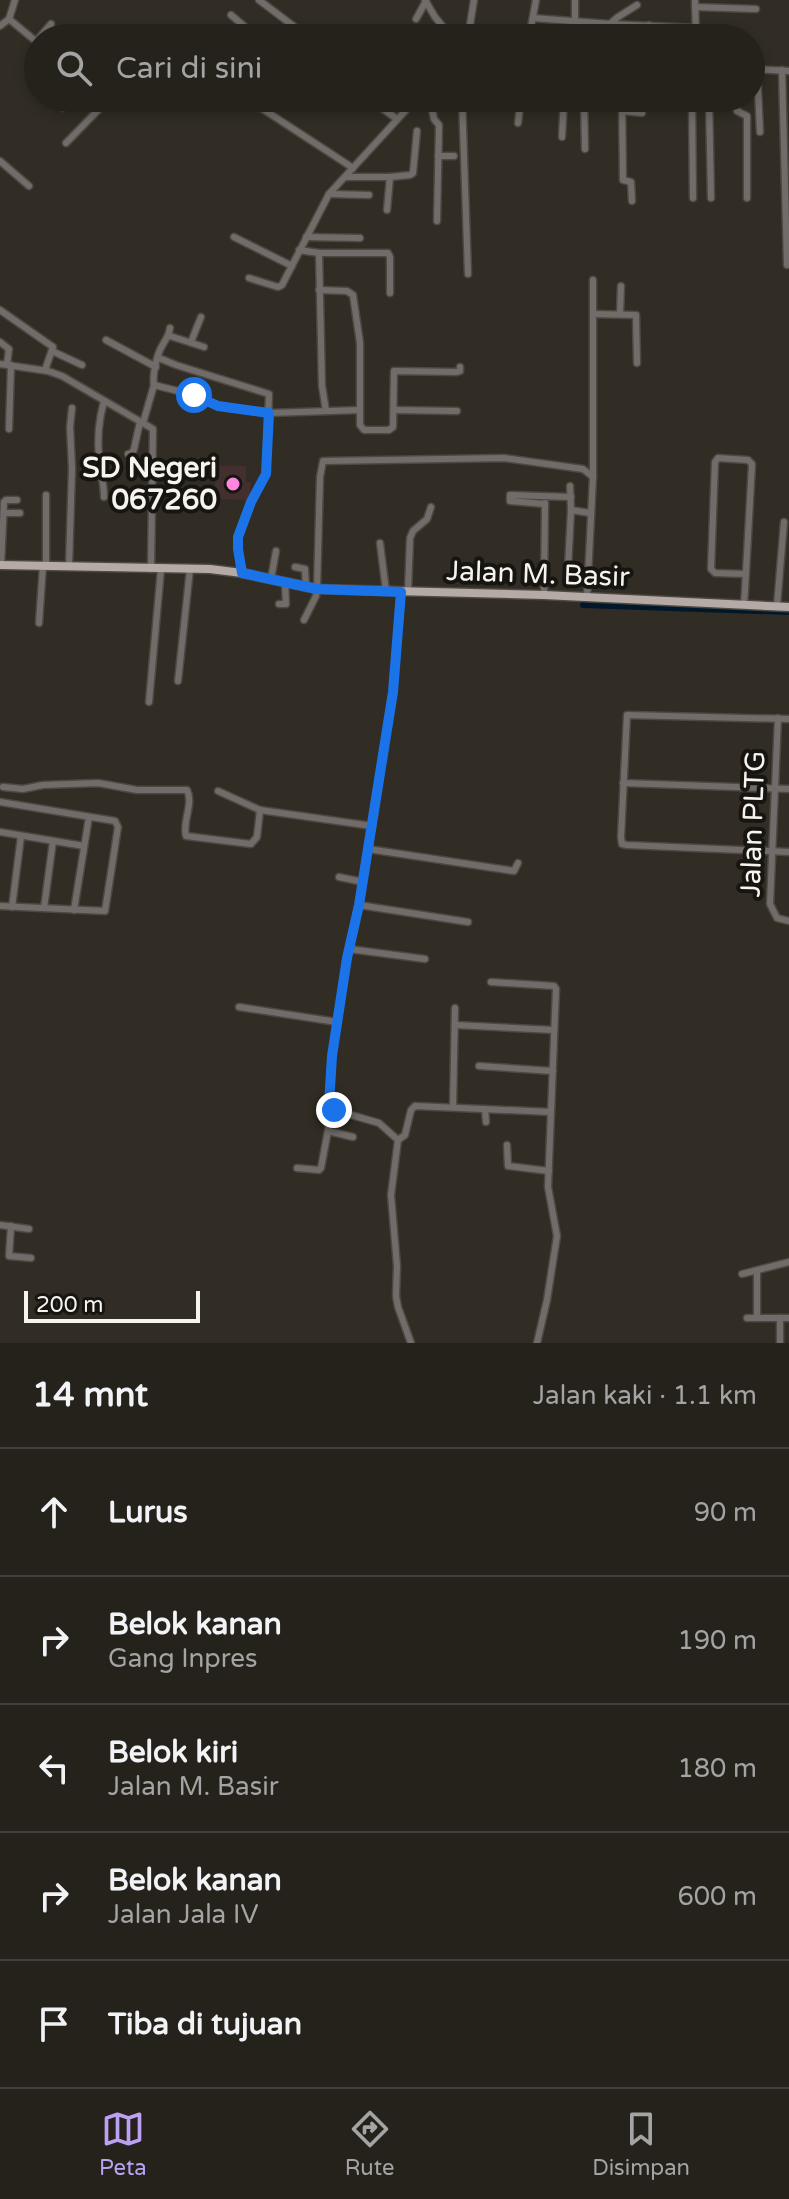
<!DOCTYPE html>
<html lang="id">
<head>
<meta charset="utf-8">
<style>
  body { margin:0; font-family:"Varela Round",sans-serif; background:#2d2a24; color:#f1f3f6 }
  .scale { position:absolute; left:24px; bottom:20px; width:176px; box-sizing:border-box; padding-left:8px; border:4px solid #f7f4ee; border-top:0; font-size:22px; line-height:28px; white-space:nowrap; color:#f7f4ee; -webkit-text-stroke:6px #171511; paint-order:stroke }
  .stop { position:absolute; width:24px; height:24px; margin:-18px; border:6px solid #1a73e8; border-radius:50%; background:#fff }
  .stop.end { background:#1a73e8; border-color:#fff; box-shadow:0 2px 8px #0008 }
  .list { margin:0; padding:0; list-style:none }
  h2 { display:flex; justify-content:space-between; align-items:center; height:104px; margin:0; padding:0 32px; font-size:34px }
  h2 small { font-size:26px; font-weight:400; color:#a3a4a3 }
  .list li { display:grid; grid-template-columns:52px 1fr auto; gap:24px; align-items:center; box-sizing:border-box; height:128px; padding:0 32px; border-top:2px solid #423f3a }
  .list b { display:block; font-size:30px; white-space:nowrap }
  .list p { margin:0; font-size:26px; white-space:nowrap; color:#a3a4a3 }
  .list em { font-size:26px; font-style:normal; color:#a3a4a3 }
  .icon { flex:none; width:44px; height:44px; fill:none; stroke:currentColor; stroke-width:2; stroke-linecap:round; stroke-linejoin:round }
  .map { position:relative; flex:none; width:789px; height:1343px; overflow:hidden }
  .search { position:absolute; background:#25221b; box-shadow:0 4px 12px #0003; left:24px; right:24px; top:24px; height:88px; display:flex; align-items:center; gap:20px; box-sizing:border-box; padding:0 28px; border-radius:44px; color:#a3a4a3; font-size:30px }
  .sheet { height:744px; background:#25221b }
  nav { display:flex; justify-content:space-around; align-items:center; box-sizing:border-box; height:112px; border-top:2px solid #423f3a; background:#25221b; font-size:22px; color:#a3a4a3 }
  nav a { display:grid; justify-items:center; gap:4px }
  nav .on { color:#bca0f2 }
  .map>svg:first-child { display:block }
</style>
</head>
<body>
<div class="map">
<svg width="789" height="1343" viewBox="0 0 789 1343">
  <rect width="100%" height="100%" fill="#312d24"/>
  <path fill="#432f2e" d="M215,466H246V482H251L250,500L215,499Z"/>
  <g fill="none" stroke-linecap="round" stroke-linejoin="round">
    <path stroke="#01182b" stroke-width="6" d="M583,605L789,612"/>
    <g stroke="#4d4940" stroke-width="9">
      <g id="minor">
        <path d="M259,0L300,31L294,38"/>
        <path d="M425,0L435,17L444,28C460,30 472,29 485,38"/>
        <path d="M575,0V22"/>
        <path d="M695,0L696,38"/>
        <path d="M695,7L756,9"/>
        <path d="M231,15L258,38"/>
        <path d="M533,18L610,24L618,17L637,5"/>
        <path d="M9,19L38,43"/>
        <path d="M416,19L426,1"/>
        <path d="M649,25V38"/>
        <path d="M0,26L9,19L15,0"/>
        <path d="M469,31L474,0"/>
        <path d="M39,38L51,24"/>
        <path d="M529,38L536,0"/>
        <path d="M570,38L572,22"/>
        <path d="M605,38L610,24L696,28"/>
        <path d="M751,69L789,71"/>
        <path d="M757,69L760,132"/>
        <path d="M782,70L787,265"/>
        <path d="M368,98L397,119"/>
        <path d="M419,98L431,104L434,119L439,125L437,221"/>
        <path d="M462,98L468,274"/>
        <path d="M584,98L585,149"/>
        <path d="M622,98L623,180L631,182L632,201"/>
        <path d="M692,98L693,198"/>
        <path d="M709,98L711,198"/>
        <path d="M735,98L737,111L747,116V198"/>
        <path d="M499,99V98"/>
        <path d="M249,100L353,168"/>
        <path d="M63,108L72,98"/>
        <path d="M622,111L642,113"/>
        <path d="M518,123L521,98"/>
        <path d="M562,137L564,98"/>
        <path d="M66,143L105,103L100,98"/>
        <path d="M438,156H454"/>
        <path d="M0,161L29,186"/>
        <path d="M345,177H390L387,210"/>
        <path d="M390,177L410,175L413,173L417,131"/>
        <path d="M329,194L369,195"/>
        <path d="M234,237L292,266"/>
        <path d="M306,237L360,238"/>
        <path d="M299,250L319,253H388L390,257V293"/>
        <path d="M319,253L322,386L326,411"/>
        <path d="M249,278L278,287L282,285L329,194L417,98"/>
        <path d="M319,290L347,291L353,295L360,343V425L364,430H389L393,427L394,371L457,372L460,371V367"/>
        <path d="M0,310L53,347L45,370"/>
        <path d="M593,314L636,315L637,363"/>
        <path d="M620,314L621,286"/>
        <path d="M170,336L204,347"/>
        <path d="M106,340L156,367"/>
        <path d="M0,342L9,349L7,364"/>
        <path d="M191,342L201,317"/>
        <path d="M52,351L82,365"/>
        <path d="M159,358L176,365L269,394L266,474L251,502L238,537V549L242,573"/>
        <path d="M0,364L48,371L62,376L153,429L151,569"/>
        <path d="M154,385L194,395L218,406L246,410L269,413L360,410"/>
        <path d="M395,410L457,411"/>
        <path d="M143,423L154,385C152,376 157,354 162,346C166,338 169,337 170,328"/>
        <path d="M9,429L11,365"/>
        <path d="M128,454L132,453L134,449L140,422"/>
        <path d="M570,486L571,510L590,513"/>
        <path d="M104,497C104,482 100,471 99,459C97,439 99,419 104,401"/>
        <path d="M545,504L510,501V495L571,497"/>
        <path d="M4,513H20"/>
        <path d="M380,543L386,591"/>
        <path d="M1,565L4,502L6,500H17"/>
        <path d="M46,565V495"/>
        <path d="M69,566L72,468L70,427L72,408"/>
        <path d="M295,567L305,569L306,588"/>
        <path d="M568,568L571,510"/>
        <path d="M271,579L276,551"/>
        <path d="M401,592L393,692L359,905L347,958L332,1056L329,1104L334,1110L379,1123L398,1140L391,1195L397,1266L396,1296L398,1307L411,1343"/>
        <path d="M408,592L410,538L413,531L427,519L431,507"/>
        <path d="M544,595L545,503"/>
        <path d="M587,597L593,477V280"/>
        <path d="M279,604H286L285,583"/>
        <path d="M744,604L745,590L752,464L748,460L718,458L715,462L711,569L715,573L746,574"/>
        <path d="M777,606L784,522"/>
        <path d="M304,620L316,596L317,589L320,477L323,461L504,458L583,469L593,477"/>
        <path d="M39,623L43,565"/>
        <path d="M178,681L190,569"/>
        <path d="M149,702L161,569"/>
        <path d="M778,718L770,904L777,918L789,921"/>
        <path d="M789,719L627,715L621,837L622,844L627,845L789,852"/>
        <path d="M623,783L789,789"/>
        <path d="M3,787L23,789L43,785L98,783L137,790H187C194,804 182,821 186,836L251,844L257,837L260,810L372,826"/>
        <path d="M218,791L260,810"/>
        <path d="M0,802L115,821L118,827L105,911L0,906"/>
        <path d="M0,832L84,846"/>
        <path d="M368,849L514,871L518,863"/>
        <path d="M339,877L363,882"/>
        <path d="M359,905L468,922"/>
        <path d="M12,907L21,836"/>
        <path d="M44,908L53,841"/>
        <path d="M74,910L89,817"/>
        <path d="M349,949L425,959"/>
        <path d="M491,982L554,986L556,989L548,1187L557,1236L547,1300L537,1343"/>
        <path d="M239,1007L337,1022"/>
        <path d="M455,1025L554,1030"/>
        <path d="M479,1066L553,1071"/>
        <path d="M453,1107L455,1008"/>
        <path d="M485,1109L486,1122"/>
        <path d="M328,1131L353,1137"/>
        <path d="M398,1140L405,1135L411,1110L415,1106L551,1112"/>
        <path d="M507,1145L508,1166L549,1171"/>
        <path d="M297,1168L319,1170L321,1168L332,1109"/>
        <path d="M0,1225L29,1229"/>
        <path d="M11,1226L9,1256L31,1258"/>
        <path d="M757,1271V1318"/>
        <path d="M742,1274L789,1262"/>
        <path d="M747,1318H789"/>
        <path d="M780,1343V1318"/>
      </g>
    </g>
    <g stroke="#4d4940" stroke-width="11">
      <path id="major" d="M0,565L210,569L242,573L317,589L544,595L789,607"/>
    </g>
    <use href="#minor" stroke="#716c6a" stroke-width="6"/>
    <use href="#major" stroke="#b5aaa6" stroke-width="8"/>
  </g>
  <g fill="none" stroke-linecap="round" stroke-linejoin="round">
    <path stroke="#1a73e8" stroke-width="10" d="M194,395L218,406L269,413L266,474L251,502L238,537V549L242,573L317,589L401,592L393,692L359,905L347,958L332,1056L329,1104L334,1110"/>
  </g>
  <circle fill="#ff85df" stroke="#171511" stroke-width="3" cx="233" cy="484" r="8"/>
  <g text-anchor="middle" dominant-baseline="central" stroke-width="8" stroke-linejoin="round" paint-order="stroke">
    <g font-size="28" font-weight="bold" fill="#f7f4ee" stroke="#171511" text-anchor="end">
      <text x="217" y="468">SD Negeri<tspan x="217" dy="32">067260</tspan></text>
    </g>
    <g font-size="28" fill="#f7f4ee" stroke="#171511">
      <text transform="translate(538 574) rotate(2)">Jalan M. Basir</text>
      <text transform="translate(753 824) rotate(-88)">Jalan PLTG</text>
    </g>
  </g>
</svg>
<div class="scale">200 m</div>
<div class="stop" style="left:194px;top:395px"></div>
<div class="stop end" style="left:334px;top:1110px"></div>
<div class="search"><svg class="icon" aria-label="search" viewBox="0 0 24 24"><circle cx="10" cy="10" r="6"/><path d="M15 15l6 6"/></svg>Cari di sini</div>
</div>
<section class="sheet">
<h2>14 mnt<small>Jalan kaki · 1.1 km</small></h2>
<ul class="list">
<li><svg class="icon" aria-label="ahead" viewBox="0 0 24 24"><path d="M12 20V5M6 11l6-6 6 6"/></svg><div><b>Lurus</b></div><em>90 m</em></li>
<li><svg class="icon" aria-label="right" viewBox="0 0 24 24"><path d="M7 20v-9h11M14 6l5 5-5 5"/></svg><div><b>Belok kanan</b><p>Gang Inpres</p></div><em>190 m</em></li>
<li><svg class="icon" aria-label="left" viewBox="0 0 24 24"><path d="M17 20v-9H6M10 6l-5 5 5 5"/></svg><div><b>Belok kiri</b><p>Jalan M. Basir</p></div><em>180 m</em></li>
<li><svg class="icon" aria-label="right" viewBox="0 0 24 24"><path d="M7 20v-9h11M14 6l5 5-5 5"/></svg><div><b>Belok kanan</b><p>Jalan Jala IV</p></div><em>600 m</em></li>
<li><svg class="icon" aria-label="arrive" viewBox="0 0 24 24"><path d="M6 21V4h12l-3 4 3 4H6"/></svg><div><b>Tiba di tujuan</b></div></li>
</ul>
</section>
<nav>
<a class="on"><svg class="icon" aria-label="map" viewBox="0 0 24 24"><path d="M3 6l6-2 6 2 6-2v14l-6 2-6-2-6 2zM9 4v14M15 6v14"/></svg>Peta</a>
<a><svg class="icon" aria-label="directions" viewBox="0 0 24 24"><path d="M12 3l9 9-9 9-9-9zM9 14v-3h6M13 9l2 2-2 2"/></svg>Rute</a>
<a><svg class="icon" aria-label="saved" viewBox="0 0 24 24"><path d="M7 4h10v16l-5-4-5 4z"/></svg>Disimpan</a>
</nav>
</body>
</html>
